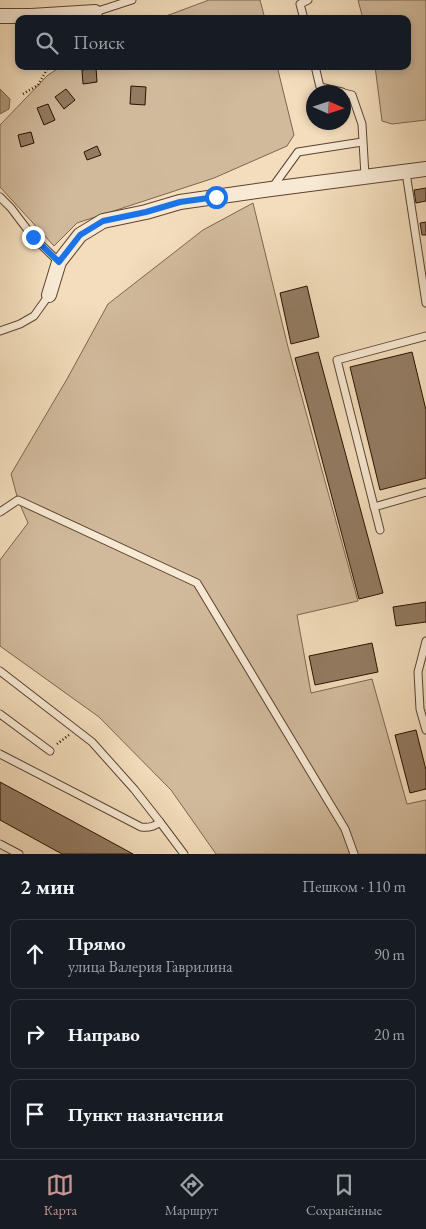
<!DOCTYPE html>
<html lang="ru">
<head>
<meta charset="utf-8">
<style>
  body { margin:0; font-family:"EB Garamond",serif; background:#20242c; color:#f1f3f6 }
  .compass { position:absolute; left:306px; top:85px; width:45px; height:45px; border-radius:50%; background:#171b24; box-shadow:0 2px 8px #0003; rotate:93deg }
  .stop { position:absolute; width:15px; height:15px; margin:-11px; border:4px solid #1a73e8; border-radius:50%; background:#fff }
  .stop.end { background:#1a73e8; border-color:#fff; box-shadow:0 1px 5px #0008 }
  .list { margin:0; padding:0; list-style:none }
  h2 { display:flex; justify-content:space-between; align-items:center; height:65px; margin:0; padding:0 20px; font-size:21px }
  h2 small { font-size:16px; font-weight:400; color:#9ea1a6 }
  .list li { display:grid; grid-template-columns:32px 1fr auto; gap:15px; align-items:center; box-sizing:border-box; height:70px; margin:0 10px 10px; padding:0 10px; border:1px solid #363941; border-radius:10px }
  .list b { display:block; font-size:19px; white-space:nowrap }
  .list p { margin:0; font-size:16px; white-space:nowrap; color:#9ea1a6 }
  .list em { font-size:16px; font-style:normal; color:#9ea1a6 }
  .icon { flex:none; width:28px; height:28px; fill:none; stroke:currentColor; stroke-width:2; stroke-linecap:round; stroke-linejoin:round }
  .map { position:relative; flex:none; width:426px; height:854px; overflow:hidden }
  .search { position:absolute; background:#171b24; box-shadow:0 2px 8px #0003; left:15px; right:15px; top:15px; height:55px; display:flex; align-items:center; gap:12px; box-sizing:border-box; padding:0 18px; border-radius:10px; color:#9ea1a6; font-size:19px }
  .sheet { height:305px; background:#171b24 }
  nav { display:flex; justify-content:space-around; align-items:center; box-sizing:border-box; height:70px; border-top:1px solid #363941; background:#171b24; font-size:14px; color:#9ea1a6 }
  nav a { display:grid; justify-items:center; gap:2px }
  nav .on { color:#c59692 }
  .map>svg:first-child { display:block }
</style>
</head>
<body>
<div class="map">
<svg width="426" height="854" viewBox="0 0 426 854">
  <rect width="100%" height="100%" fill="#f3ddbc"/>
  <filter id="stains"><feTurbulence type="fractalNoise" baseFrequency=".004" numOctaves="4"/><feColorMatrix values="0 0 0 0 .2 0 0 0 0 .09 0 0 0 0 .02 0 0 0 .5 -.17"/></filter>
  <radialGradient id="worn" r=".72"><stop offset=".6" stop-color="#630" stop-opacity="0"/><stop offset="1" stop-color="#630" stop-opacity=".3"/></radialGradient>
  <g fill="#d1ba9c" stroke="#7e654e">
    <path d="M209,0H260L265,19H158Z"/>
    <path d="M358,0H426V120L392,124L382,121L375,66H407V19H363Z"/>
    <path d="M62,66H277L294,135L287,146L214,178L77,223L54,246L0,187V125L48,75Z"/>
    <path d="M253,203L288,347L358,601L297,615L311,693L372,679L407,804L426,800V854H216L171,790L99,717L0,646V560L28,523L18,500L11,474L67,379L108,304L203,230Z"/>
  </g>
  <path fill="#af977c" stroke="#7a614b" d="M0,89L10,99L9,109L0,114Z"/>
  <g fill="#937b62" stroke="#2a1001">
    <path d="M96,68L97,82L83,84L82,70Z"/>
    <path d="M131,86L146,87L145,105L130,104Z"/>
    <path d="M66,89L75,100L64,109L55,97Z"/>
    <path d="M48,104L55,120L44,125L37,108Z"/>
    <path d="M31,132L34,143L21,147L18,135Z"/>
    <path d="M97,146L101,155L87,160L84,152Z"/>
    <path d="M426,188V201L416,203L414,190Z"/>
    <path d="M426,222V235H422L420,223Z"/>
    <path d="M307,286L319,337L291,344L280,293Z"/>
    <path d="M318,352L383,593L359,599L295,358Z"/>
    <path d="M412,352L426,410V478L380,490L350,367Z"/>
    <path d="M426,602V622L396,626L393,607Z"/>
    <path d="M372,643L378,672L315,685L309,656Z"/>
    <path d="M416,730L426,770V789L410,793L395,735Z"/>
    <path d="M0,782L100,836L133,854H62L0,820Z"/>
  </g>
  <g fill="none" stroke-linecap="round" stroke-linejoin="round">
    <g stroke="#5c4330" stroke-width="9">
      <g id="lane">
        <path d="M95,12L132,0"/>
        <path d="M304,19L300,4L308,0"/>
        <path d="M315,66L320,87L342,92"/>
        <path d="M344,93L352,95L362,124L365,176"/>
        <path d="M408,171L407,179L426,303"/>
        <path d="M272,188L298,152L362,142"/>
        <path d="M0,197L11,208L33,237L59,262"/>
        <path d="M0,331L20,324L34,316L49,295"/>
        <path d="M374,507L426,492"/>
        <path d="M0,512L18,500L197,583L345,829L354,854"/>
        <path d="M380,530L337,360L426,336"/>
        <path d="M426,641L418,672L420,709L426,730"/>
        <path d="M0,671L92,742L134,789L160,822L184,854"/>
        <path d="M0,714L50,751"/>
        <path d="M0,754L141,827C149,828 154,827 160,822"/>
        <path d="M0,844L19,854"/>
      </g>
    </g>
    <g stroke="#5c4330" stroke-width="16">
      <g id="street">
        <path d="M0,16H31L95,12"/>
        <path d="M49,295L59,262L80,235L103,221L146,212L180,202L271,189L426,169"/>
      </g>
    </g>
    <g stroke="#2a1001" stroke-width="2.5" stroke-dasharray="1 2.5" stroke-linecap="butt">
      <path d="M23,94L38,85L49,66"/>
      <path d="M57,744L69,735"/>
    </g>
    <use href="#lane" stroke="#f7e9d3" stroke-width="7"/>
    <use href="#street" stroke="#f7e9d3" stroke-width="14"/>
  </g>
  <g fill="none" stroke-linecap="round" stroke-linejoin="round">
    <path stroke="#1a73e8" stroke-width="6" d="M33,237L59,262L80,235L103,221L146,212L180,202L216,197"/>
  </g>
  <rect width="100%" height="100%" filter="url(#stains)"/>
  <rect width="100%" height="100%" fill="url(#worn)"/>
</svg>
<svg class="compass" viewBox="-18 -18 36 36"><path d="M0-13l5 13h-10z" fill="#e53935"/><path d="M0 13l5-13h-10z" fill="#9ea1a6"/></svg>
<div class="stop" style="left:216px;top:197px"></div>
<div class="stop end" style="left:33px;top:237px"></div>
<div class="search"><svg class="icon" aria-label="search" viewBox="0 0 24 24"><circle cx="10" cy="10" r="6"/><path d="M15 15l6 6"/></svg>Поиск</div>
</div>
<section class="sheet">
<h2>2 мин<small>Пешком · 110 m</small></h2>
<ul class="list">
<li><svg class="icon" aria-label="ahead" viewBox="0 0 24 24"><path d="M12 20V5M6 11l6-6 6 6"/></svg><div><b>Прямо</b><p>улица Валерия Гаврилина</p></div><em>90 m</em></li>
<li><svg class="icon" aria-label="right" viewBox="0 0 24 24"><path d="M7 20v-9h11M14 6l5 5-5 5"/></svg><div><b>Направо</b></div><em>20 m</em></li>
<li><svg class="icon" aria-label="arrive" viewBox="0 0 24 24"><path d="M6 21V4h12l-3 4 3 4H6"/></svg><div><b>Пункт назначения</b></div></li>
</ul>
</section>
<nav>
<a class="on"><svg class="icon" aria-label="map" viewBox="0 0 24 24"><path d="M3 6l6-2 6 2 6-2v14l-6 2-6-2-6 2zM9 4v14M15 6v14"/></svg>Карта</a>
<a><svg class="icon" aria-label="directions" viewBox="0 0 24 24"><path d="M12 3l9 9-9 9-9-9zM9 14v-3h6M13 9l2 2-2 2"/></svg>Маршрут</a>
<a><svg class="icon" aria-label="saved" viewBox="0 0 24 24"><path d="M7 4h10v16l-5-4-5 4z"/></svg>Сохранённые</a>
</nav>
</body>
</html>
